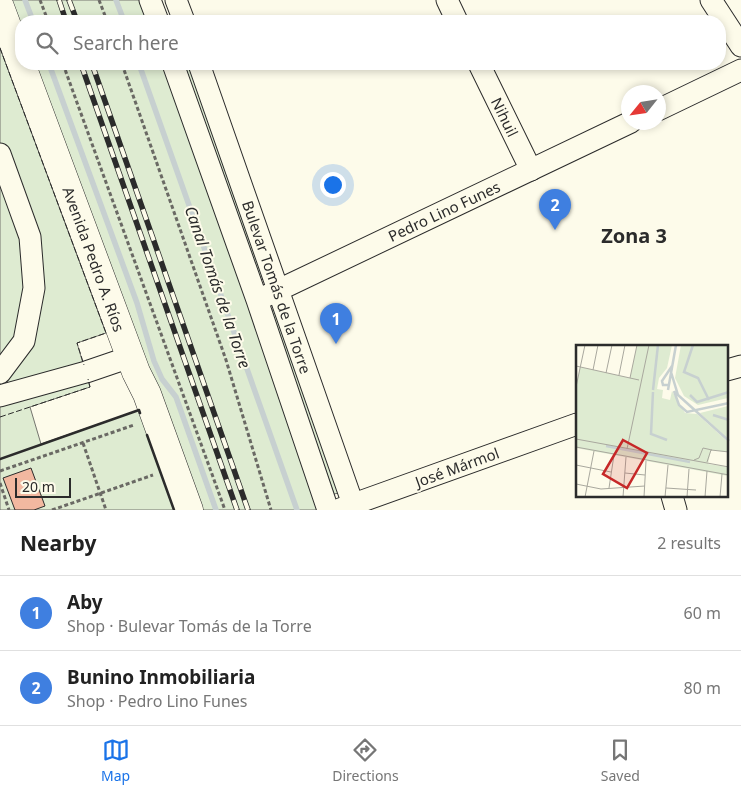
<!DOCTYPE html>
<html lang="en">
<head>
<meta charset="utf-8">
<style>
  body { margin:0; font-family:"Noto Sans",sans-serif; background:#f6f6f6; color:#222 }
  .compass { position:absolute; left:621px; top:85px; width:45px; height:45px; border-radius:50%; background:#fff; box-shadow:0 2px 8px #0003; rotate:240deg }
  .scale { position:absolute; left:15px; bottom:12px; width:56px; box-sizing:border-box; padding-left:5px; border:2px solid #2b2b2b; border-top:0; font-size:14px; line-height:18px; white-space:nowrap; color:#2b2b2b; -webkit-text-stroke:4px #fdfbea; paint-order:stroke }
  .you { position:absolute; left:332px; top:184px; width:18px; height:18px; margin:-12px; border:4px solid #fff; border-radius:50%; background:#1a73e8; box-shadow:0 0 0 8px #1a73e833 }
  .badge { display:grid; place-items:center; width:32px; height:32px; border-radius:50%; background:#1a73e8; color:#fff; font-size:16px; font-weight:700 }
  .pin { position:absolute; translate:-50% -41px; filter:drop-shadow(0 1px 2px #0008) }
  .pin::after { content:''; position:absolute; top:26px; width:18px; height:15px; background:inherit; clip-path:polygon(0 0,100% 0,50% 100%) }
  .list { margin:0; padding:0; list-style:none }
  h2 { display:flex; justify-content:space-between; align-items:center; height:65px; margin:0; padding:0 20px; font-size:21px }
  h2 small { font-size:16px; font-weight:400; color:#767676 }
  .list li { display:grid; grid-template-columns:32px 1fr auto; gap:15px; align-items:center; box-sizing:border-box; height:75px; padding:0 20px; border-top:1px solid #e0e0e0 }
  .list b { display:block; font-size:19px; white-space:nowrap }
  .list p { margin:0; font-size:16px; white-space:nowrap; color:#767676 }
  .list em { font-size:16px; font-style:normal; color:#767676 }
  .icon { flex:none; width:28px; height:28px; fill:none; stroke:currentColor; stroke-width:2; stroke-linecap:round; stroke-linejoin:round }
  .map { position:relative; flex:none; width:741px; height:510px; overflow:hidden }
  .search { position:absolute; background:#fff; box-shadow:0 2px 8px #0003; left:15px; right:15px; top:15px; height:55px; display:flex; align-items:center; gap:12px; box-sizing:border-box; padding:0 18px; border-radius:20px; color:#767676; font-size:19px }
  .sheet { height:215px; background:#fff }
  nav { display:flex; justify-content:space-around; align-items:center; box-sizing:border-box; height:70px; border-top:1px solid #e0e0e0; background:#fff; font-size:14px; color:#767676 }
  nav a { display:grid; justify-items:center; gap:2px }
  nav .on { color:#1a73e8 }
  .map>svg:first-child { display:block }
</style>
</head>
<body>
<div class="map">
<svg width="741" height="510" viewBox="0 0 741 510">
  <rect width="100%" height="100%" fill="#fdfbea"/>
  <g fill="#deebd1" stroke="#74746e">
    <path d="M0,0H150L158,21H21V64H173L257,300L328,510H189L147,394L136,372L0,7Z"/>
    <path d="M0,48L106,333L77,343L90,387L30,407L41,444L139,410L174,510H0Z"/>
    <path d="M179,64H192L265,279L260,280Z"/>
    <path d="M275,309L339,493L334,494L270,311Z"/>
  </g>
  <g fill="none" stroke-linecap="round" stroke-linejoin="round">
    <g stroke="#c7d0d0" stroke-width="5.5">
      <path d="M25,0L33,21"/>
      <path d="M116,0L124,21"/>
      <path d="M49,64L137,303L154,361L162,379L176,397L216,510"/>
      <path d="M139,64L297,510"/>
    </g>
  </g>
  <path fill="#f2b8a0" stroke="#2b2b2b" d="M31,468L45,506L34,510H15L3,478Z"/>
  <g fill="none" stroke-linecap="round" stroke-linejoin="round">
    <g stroke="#2b2b2b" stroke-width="23">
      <g id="minor">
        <path d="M150,0L158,21"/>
        <path d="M176,0L184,21"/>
        <path d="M447,0L457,21"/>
        <path d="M711,0L741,46"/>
        <path d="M173,64L257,300L328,510"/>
        <path d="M199,64L355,510"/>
        <path d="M479,64L531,170"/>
        <path d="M658,110L741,70"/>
        <path d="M0,154L30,237L34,288L24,341L0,373"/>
        <path d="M266,296L631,122"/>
        <path d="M727,370L741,366"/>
        <path d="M0,396L86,372L130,357"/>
        <path d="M672,496L676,510"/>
        <path d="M340,509L577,424"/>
      </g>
    </g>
    <g stroke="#2b2b2b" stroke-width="29">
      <path id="major" d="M0,7L136,372L147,394L189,510"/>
    </g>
    <g stroke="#6a6964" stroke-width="3" stroke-dasharray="4 2.5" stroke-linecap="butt">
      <path d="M40,0L48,21"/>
      <path d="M99,0L107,21"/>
      <path d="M63,64L225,510"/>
      <path d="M122,64L226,360L271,510"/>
      <path d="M83,443L106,510"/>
      <path d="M0,471L134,425"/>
      <path d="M0,483L9,510"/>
      <path d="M52,510L153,475"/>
    </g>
    <use href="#minor" stroke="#fdfbea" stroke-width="21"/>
    <use href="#major" stroke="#fdfbea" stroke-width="28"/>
    <g stroke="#2b2b2b" stroke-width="5.5">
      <g id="rail">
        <path d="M59,0L66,21"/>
        <path d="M69,0L77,21"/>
        <path d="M81,64L237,510"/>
        <path d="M92,64L248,510"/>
      </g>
    </g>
    <use href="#rail" stroke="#fdfbea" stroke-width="4" stroke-dasharray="11" stroke-linecap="butt"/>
    <g stroke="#2b2b2b" stroke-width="1" stroke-dasharray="6 2.5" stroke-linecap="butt">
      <path d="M0,48L106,333L77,343L84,365"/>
      <path d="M0,417L90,387L88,379"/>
    </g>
    <g stroke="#2b2b2b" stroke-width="2.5">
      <path d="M147,435L174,510"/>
      <path d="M0,459L139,410L140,413"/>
    </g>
  </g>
  <g text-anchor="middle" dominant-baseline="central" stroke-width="4" stroke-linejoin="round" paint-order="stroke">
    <g font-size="15" fill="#2b2b2b" stroke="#fdfbea">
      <text transform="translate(505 117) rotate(64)">Nihuil</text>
      <text transform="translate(444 211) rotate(-25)">Pedro Lino Funes</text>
      <text transform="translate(94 259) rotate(70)">Avenida Pedro A. Ríos</text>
      <text transform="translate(277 287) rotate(71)">Bulevar Tomás de la Torre</text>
      <text transform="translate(457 467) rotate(-20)">José Mármol</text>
    </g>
    <g font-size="16" font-style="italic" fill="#2b2b2b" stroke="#fdfbea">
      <text transform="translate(218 287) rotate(71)">Canal Tomás de la Torre</text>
    </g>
    <g font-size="20" font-weight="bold" fill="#2b2b2b" stroke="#fdfbea">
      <text x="634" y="235">Zona 3</text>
    </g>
  </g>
  <g transform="translate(576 345)">
    <rect width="152" height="152" fill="#fdfbea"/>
    <path d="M61,0H96L91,23L83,33L81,44L87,45L86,53L94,55L96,46L109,68L121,69L152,97V107L135,105L132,119L152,122V131L0,103V42L4,22L54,33ZM105,0H152V53L122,60L108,51L99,33ZM152,61H153L152,94L124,68Z" fill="#deebd1"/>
    <path fill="none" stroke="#c7d0d0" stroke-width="2.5" d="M117,0L108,27L122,33L133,55M95,27L102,50L153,96M92,40H87L86,36L96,21M77,45L82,0M92,45L100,0M98,46L103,60L111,67L153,58M77,47L75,89L91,95M114,50L121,57L153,47M137,70L153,75M30,101L114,117"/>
    <path fill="none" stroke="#a9a89e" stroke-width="1" d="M0,21L63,35M17,25L22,0M30,28L36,0M43,30L49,0M54,33L61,0M0,42L9,0M0,94L153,122M0,102L153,130M51,104L73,0M118,115L123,113L127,103L136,105M131,117L135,105L153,107M0,120L35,127M49,128L69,130M0,139L25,144L69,141M33,143L38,110M90,143L120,145M9,152L18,106M47,152L50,112M68,152L70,116M89,152L92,120M111,152L113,124M129,152L131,126M144,152L146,129"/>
    <path fill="#c62828" fill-opacity="0.15" stroke="#c62828" stroke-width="2.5" d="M47,95L71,108L51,143L27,129Z"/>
    <rect width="152" height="152" fill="none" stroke="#2b2b2b" stroke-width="2.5"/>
  </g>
</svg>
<svg class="compass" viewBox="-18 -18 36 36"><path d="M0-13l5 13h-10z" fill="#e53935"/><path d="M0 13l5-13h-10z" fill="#767676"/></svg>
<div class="scale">20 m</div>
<div class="you"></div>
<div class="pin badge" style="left:336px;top:344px;background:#3f7fe0">1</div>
<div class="pin badge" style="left:555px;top:230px;background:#3f7fe0">2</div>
<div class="search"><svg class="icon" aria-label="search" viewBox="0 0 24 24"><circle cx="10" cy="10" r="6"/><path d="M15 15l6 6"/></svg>Search here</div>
</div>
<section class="sheet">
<h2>Nearby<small>2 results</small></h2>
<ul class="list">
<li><span class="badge" style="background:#3f7fe0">1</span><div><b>Aby</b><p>Shop · Bulevar Tomás de la Torre</p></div><em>60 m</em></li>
<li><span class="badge" style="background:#3f7fe0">2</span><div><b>Bunino Inmobiliaria</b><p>Shop · Pedro Lino Funes</p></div><em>80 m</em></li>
</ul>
</section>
<nav>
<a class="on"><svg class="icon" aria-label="map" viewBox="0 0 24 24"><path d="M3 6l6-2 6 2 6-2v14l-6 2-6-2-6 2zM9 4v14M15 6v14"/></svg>Map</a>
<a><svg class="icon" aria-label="directions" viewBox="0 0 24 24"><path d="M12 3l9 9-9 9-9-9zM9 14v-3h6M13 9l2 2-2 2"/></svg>Directions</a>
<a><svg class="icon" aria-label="saved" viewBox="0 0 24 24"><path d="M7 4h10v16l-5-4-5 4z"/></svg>Saved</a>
</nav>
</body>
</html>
